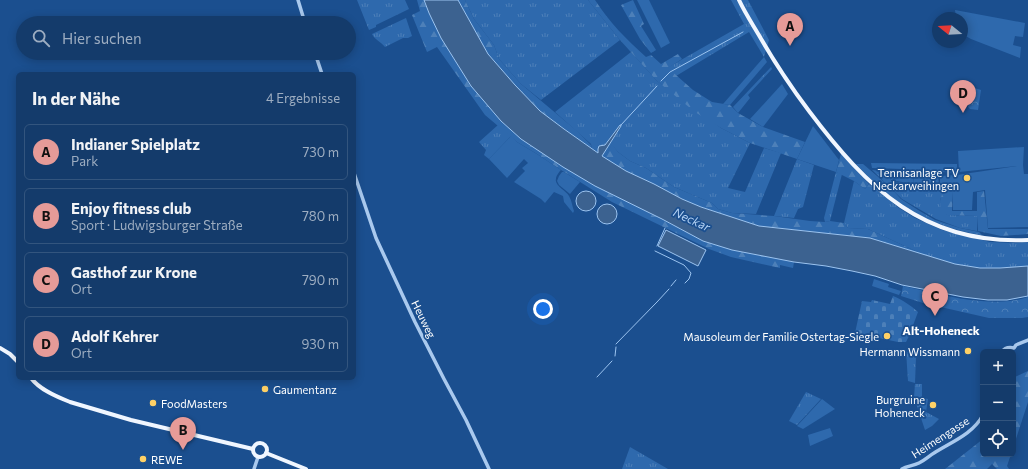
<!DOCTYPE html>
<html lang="de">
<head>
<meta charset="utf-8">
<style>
  body { margin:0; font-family:Commissioner,sans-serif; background:#1d4271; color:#f1f3f6 }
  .controls { position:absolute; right:12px; bottom:12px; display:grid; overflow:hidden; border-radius:6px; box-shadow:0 2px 10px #0003 }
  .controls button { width:36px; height:36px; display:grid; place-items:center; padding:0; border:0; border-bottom:1px solid #33557e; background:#143b6b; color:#f1f3f6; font:20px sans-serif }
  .compass { position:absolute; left:932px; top:12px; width:36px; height:36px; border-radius:50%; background:#143b6b; box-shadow:0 2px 10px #0003; rotate:288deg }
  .you { position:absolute; left:543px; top:309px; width:14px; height:14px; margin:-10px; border:3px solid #fff; border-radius:50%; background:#1a73e8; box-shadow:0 0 0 6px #1a73e833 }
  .badge { display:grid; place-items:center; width:26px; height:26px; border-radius:50%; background:#e69b98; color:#111; font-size:13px; font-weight:700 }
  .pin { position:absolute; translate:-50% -33px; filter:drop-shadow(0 1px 2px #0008) }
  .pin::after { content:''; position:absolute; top:21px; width:14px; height:12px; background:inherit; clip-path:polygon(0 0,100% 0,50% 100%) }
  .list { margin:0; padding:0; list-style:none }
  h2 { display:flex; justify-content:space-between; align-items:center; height:52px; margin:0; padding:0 16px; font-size:17px }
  h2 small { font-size:13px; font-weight:400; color:#9dadc1 }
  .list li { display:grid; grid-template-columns:26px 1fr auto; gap:12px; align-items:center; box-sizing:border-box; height:56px; margin:0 8px 8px; padding:0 8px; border:1px solid #33557e; border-radius:6px }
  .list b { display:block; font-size:15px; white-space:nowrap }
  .list p { margin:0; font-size:13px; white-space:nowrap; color:#9dadc1 }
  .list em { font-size:13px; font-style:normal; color:#9dadc1 }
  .icon { flex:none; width:22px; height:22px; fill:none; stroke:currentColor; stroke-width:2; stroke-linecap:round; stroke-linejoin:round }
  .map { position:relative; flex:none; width:1028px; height:469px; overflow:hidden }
  .search { position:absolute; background:#143b6b; box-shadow:0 2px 10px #0003; left:16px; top:16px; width:340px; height:44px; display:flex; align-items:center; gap:10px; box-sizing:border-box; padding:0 14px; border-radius:22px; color:#9dadc1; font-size:15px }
  .panel { position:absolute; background:#143b6b; box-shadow:0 2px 10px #0003; left:16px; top:72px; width:340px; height:308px; border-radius:6px }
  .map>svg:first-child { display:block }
</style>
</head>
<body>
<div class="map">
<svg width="1028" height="469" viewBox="0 0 1028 469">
  <defs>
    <pattern id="grass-tufts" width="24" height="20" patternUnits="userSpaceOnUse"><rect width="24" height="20" fill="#2e69ad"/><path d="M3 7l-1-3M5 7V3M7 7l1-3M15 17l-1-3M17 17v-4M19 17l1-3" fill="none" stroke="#4d80b9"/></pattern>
    <pattern id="forest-firs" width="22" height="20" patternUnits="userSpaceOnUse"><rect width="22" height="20" fill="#2e69ad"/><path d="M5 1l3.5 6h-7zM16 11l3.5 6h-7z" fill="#4d80b9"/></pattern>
    <pattern id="cemetery-stones" width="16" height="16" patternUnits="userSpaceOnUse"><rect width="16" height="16" fill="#2e69ad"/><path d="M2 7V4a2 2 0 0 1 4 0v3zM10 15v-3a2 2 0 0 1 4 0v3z" fill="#4d80b9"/></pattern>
    <pattern id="park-crowns" width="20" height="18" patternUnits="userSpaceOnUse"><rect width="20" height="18" fill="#2e69ad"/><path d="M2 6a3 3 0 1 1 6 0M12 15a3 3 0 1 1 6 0" fill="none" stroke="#4d80b9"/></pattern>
  </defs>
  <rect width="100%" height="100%" fill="#1b4f8f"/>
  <g fill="url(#grass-tufts)">
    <path d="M357,0H405L409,9L376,25V27L369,30Z"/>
    <path d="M465,0H588L620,40L541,100L521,84L499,59L494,45L474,19Z"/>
    <path d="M731,0H748L769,40L764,57L749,32L676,76L667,68L744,24Z"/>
    <path d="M406,18L412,36L408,38H403L385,47C381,42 374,39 372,34Z"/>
    <path d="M631,52L657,81L721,128L750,143L728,188L745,192L764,148L781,153L756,214L732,213L718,209L712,203L674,187L646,168L630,161L618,152L612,145L604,158L602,156L621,127L614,132L599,153L592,149L591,144L555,112Z"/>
    <path d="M771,67L772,69L748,95L750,98L738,113L733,107Z"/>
    <path d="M498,125L511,136L489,159L484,155L486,150L479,142Z"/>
    <path d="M797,159L814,165L803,207L798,209L794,218L774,216Z"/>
    <path d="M856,164H863L890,187L901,199L918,210L935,220L960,228L979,232L982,235C948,230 914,216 887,194C876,185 866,174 856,164Z"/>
    <path d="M872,170L890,172L891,181L913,184L914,171L938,173L939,186H944L940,201L947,215L977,216V231L960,228L936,219L902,199Z"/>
    <path d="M836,172L842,174L830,221L825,222L824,218Z"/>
    <path d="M854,181L865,189L869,184L899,208L915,218L942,230L990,242L1017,243L1028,242V266L1000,268H980L955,264L922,254L868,229L848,228L844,223Z"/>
    <path d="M906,351L916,357L915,383L908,381Z"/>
    <path d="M915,384H922V398L928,399L926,412L939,419L932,426L925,430L914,397Z"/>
    <path d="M806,392L821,399L797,425L789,421Z"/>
    <path d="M630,447L668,469H622Z"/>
  </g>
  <g fill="url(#forest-firs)">
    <path d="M417,0H424L429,13L441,38L471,86L501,121L521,139L563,167L703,241L732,250L794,262L793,268L780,265V268L731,257L709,249L612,202L561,170L537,154L517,142L485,115L437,47L427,52L412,15L420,11Z"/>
    <path d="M458,0H465L474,19L494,45L499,59L521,84L577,131L591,145L592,149L540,111L515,85L488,54Z"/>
    <path d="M588,0H595C609,22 627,40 646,57L651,55L661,64L678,54L682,59L668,68L693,90L712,102L730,105L738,113L763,127L805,142L797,159L750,143L721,128L695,112L657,81L620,40Z"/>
    <path d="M633,0L644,24L641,26L656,50L651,53L640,39L621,5Z"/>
    <path d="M612,144L618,152L630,161L646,168L674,187L712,203L718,209L732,213L774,216L810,221L825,222L830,221L844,223L848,228L868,229L922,254L870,238L759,226L701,207L682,199L654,184L626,171L604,158Z"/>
    <path d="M841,154L869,184L865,189L854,181L836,172Z"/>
    <path d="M944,186H955L956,191H953L952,211H977V192L984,191L988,229H1028V234L1001,236L978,231L977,216L947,215L941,212L940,201Z"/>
    <path d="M1028,371V402L1013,448V382L1015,377Z"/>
    <path d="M983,439V454H1011L1007,466L1009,469H997L992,464L987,469H945Z"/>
  </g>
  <path fill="url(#cemetery-stones)" d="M893,296C903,300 910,305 918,312L909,336L906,342H898L855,333L862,301L871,302L872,300L890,304Z"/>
  <g fill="url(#park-crowns)">
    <path d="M971,87L981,90L978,110L970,109L968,107Z"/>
    <path d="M903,286C936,293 976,305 1010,301C1016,300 1022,299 1028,297V317L1022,318H989L923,303L901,296Z"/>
  </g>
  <g fill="#2e69ad">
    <path d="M637,0H649L670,43L661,48Z"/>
    <path d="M955,10L1025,23L1023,37L1015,36L1013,45L1021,47L1020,58L971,39L962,34V18H956Z"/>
    <path d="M764,57L767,62L730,105L723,104Z"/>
    <path d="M782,84L788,94L763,127L750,119Z"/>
    <path d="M813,126L839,160L836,172L797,159Z"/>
    <path d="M511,136L517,142L537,154L561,170C559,172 556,176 556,179C554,185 566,191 569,196C572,201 572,206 574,211L573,213L564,202L563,196L554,192L545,203L541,199L514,182L525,171L522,168L528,163L524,159L507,178L489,159Z"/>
    <path d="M1024,147L1023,165L1024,174H1028V227L988,228L985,190L973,192L972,210H953V191H957V185H940V176L957,175L1017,166L959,172L958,151Z"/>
    <path d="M871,163L957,164V173L901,169L872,168Z"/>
    <path d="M891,171L913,172V184L891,180Z"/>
    <path d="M562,172H564L580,182L570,194L559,185L557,181L559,176Z"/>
    <path d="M874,279L889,284L888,287L901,291L899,295L872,286Z"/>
    <path d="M822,399L835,409L803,429L797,426Z"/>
    <path d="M830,428L833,436L810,446L808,435Z"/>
  </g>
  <g fill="#3c6290" stroke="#9cc4f0">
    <path d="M424,0H458L488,54L515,85L540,111L564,129L598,153V149L599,146L605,145L620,125H621V126L602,156L626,171L654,184L682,199L701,207L759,226L870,238L955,264L980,268H1000L1028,266V296L1007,300H988L963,297L902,285L875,276L852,271L826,266L794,262L732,250L703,241L662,219L595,186L563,167L521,139L501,121L471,86L441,38L429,13Z"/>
    <circle cx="586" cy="201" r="10"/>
    <circle cx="607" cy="214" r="10"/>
    <path d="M666,230L706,250L698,266L658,246Z"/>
  </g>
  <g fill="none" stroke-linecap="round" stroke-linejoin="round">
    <g stroke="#9cc4f0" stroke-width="1">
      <path d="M661,81L670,72L743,32"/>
      <path d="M621,125L657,86"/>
      <path d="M657,246L665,228"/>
      <path d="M655,251L684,265L691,273L689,279L685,283"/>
      <path d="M671,286L676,280"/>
      <path d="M616,344L657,302L669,289"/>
      <path d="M615,356L616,347"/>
      <path d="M597,377L612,361"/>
    </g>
    <g stroke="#a9c9ee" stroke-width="3.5">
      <path d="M298,0L305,23"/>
      <path d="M315,53L322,74"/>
      <path d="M354,173L376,238L415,322L444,379L466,420L489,469"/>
      <path d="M1002,352C1005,347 1009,347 1014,348L1016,345L1028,340"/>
      <path d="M254,469L258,457"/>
      <path d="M902,469C907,466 913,466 919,463C925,460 929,456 934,453C951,442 973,434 983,415"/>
    </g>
    <g stroke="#f0f6ff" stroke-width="4">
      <path d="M739,0C745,13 753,25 760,37C775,63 791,87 809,111C867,188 924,245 1028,240"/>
      <path d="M0,348L10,354L18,362"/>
      <path d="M31,378C40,390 57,397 70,402L131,420L253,449"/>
      <circle cx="260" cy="450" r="7"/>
      <path d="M266,453L306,469"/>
    </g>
  </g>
  <g fill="#ffd166" stroke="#1b4f8f" stroke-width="1.5">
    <circle cx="967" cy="178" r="4"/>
    <circle cx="887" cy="336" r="4"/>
    <circle cx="968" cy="351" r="4"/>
    <circle cx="265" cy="389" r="4"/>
    <circle cx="153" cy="403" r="4"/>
    <circle cx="933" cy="405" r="4"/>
    <circle cx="143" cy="459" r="4"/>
  </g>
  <g text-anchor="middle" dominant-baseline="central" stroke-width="3.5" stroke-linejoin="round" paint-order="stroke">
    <g font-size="11" fill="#fff" stroke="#1b4f8f" text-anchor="end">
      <text x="959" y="172">Tennisanlage TV<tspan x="959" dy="13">Neckarweihingen</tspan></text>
      <text x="879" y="336">Mausoleum der Familie Ostertag-Siegle</text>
      <text x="960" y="351">Hermann Wissmann</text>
      <text x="273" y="389" text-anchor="start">Gaumentanz</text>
      <text x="925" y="399">Burgruine<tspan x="925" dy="13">Hoheneck</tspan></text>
      <text x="161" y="403" text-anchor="start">FoodMasters</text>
      <text x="151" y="459" text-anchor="start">REWE</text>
    </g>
    <g font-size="11" fill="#fff" stroke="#1b4f8f">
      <text transform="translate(424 319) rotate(64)">Heuweg</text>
      <text transform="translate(940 437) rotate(-33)">Heimengasse</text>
    </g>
    <g font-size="12" font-style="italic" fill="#b5d3f5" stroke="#1b4f8f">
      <text transform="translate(692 219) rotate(25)">Neckar</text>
    </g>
    <g font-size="12" font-weight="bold" fill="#fff" stroke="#1b4f8f">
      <text x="941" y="330">Alt-Hoheneck</text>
    </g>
  </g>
</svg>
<div class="controls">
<button>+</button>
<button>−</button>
<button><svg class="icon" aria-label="locate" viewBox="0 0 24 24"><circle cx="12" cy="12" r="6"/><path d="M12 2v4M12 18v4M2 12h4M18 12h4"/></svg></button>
</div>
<svg class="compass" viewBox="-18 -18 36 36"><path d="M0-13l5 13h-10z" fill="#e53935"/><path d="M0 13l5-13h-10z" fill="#9dadc1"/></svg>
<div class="you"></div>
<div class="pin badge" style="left:790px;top:46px">A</div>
<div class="pin badge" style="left:183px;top:450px">B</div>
<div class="pin badge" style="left:935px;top:316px">C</div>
<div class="pin badge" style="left:963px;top:113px">D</div>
<div class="search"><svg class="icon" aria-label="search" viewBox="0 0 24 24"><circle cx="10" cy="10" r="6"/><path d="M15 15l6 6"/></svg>Hier suchen</div>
<section class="panel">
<h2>In der Nähe<small>4 Ergebnisse</small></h2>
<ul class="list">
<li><span class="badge">A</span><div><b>Indianer Spielplatz</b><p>Park</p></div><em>730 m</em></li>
<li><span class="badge">B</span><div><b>Enjoy fitness club</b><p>Sport · Ludwigsburger Straße</p></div><em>780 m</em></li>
<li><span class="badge">C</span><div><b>Gasthof zur Krone</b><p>Ort</p></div><em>790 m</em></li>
<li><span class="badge">D</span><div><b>Adolf Kehrer</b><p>Ort</p></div><em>930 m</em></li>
</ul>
</section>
</div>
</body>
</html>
